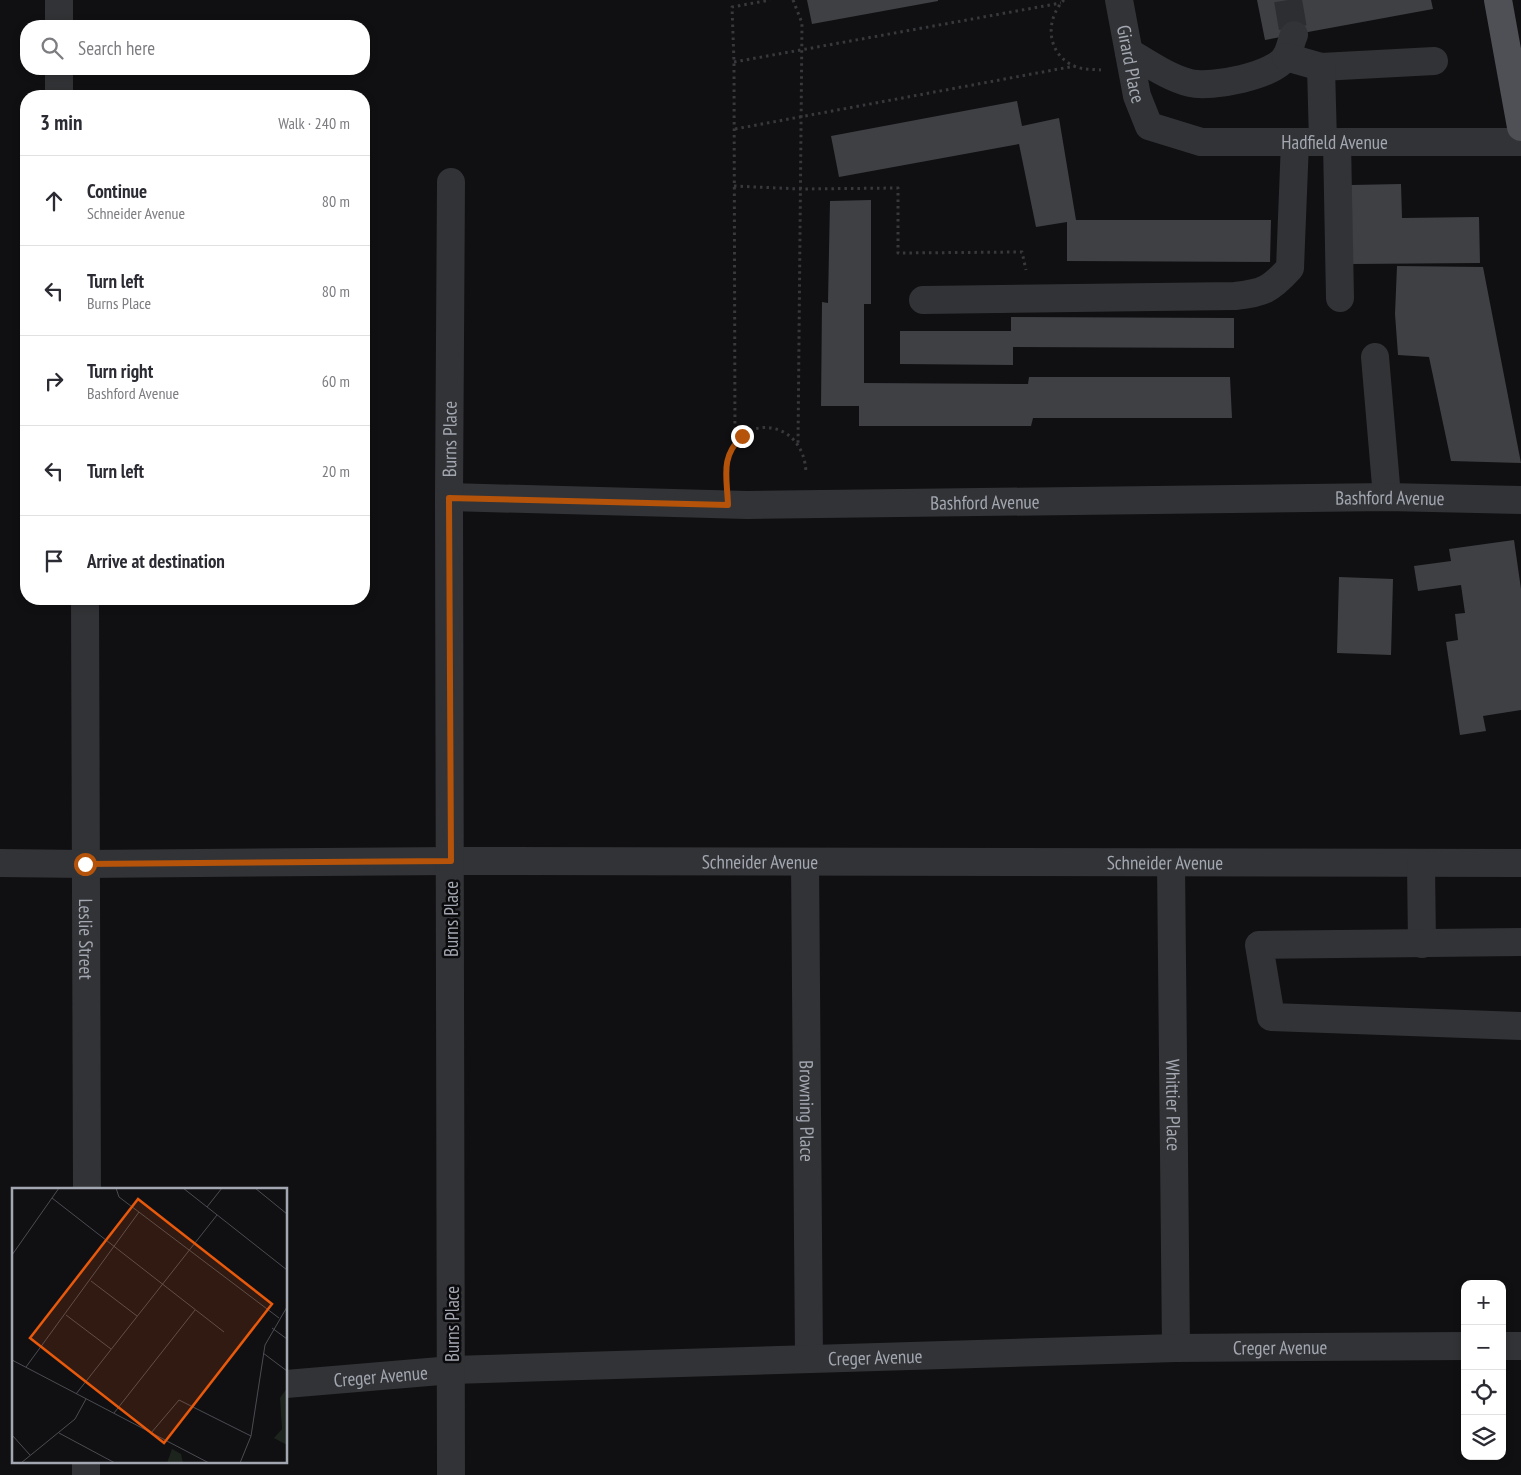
<!DOCTYPE html>
<html lang="en">
<head>
<meta charset="utf-8">
<style>
  body { margin:0; font-family:"PT Sans Narrow",sans-serif; background:#f2f2f3; color:#2b2b33 }
  .controls { position:absolute; right:15px; bottom:15px; display:grid; overflow:hidden; border-radius:10px; box-shadow:0 2px 8px #0003 }
  .controls button { width:45px; height:45px; display:grid; place-items:center; padding:0; border:0; border-bottom:1px solid #e1e1e2; background:#fff; color:#2b2b33; font:25px sans-serif }
  .stop { position:absolute; width:15px; height:15px; margin:-11px; border:4px solid #b45309; border-radius:50%; background:#fff }
  .stop.end { background:#b45309; border-color:#fff; box-shadow:0 1px 5px #0008 }
  .list { margin:0; padding:0; list-style:none }
  h2 { display:flex; justify-content:space-between; align-items:center; height:65px; margin:0; padding:0 20px; font-size:21px }
  h2 small { font-size:16px; font-weight:400; color:#7c7c81 }
  .list li { display:grid; grid-template-columns:32px 1fr auto; gap:15px; align-items:center; box-sizing:border-box; height:90px; padding:0 20px; border-top:1px solid #e1e1e2 }
  .list b { display:block; font-size:19px; white-space:nowrap }
  .list p { margin:0; font-size:16px; white-space:nowrap; color:#7c7c81 }
  .list em { font-size:16px; font-style:normal; color:#7c7c81 }
  .icon { flex:none; width:28px; height:28px; fill:none; stroke:currentColor; stroke-width:2; stroke-linecap:round; stroke-linejoin:round }
  .map { position:relative; flex:none; width:1521px; height:1475px; overflow:hidden }
  .search { position:absolute; background:#fff; box-shadow:0 2px 8px #0003; left:20px; top:20px; width:350px; height:55px; display:flex; align-items:center; gap:12px; box-sizing:border-box; padding:0 18px; border-radius:20px; color:#7c7c81; font-size:19px }
  .panel { position:absolute; background:#fff; box-shadow:0 2px 8px #0003; left:20px; top:90px; width:350px; height:515px; border-radius:20px }
  .map>svg:first-child { display:block }
</style>
</head>
<body>
<div class="map">
<svg width="1521" height="1475" viewBox="0 0 1521 1475">
  <rect width="100%" height="100%" fill="#101012"/>
  <g fill="#3f4044">
    <path d="M807,0H938V1L812,24Z"/>
    <path d="M1257,0H1431L1433,9L1265,40Z"/>
    <path d="M1017,101L1022,126L1059,118L1076,220H1271L1270,262L1067,261V222L1036,227L1019,144L839,177L831,136Z"/>
    <path d="M1401,184L1402,218L1479,217L1480,263L1352,264L1351,185Z"/>
    <path d="M871,200V304H864V383L1028,384L1029,377H1230L1232,418H1033L1031,426H859V406H821L822,302L828,303L830,201Z"/>
    <path d="M1397,266L1483,267L1521,463L1451,461L1429,357L1398,355L1395,314Z"/>
    <path d="M1011,317L1234,318V348L1013,347V365L900,364V331H1011Z"/>
    <path d="M1514,540L1521,589V710L1483,716L1486,731L1460,735L1446,642L1458,640L1455,614L1465,613L1461,585L1418,591L1414,566L1451,561L1449,549Z"/>
    <path d="M1339,577L1393,579L1391,655L1337,653Z"/>
  </g>
  <g fill="none" stroke-linecap="round" stroke-linejoin="round">
    <path stroke="#2d2e32" stroke-width="28" stroke-dasharray="28 14" stroke-linecap="butt" d="M1288,0L1294,35"/>
    <g stroke="#38393d" stroke-width="3" stroke-dasharray="2.5 4" stroke-linecap="butt">
      <path d="M793,0L802,23L798,445"/>
      <path d="M1064,0C1046,18 1046,50 1070,64C1080,70 1090,69 1101,70"/>
      <path d="M734,62L1061,3"/>
      <path d="M735,129L1075,66"/>
      <path d="M734,186L800,189L898,188V253L1022,252L1026,270"/>
      <path d="M735,443L734,62L732,7L770,0"/>
      <path d="M727,474C725,412 805,412 806,474"/>
    </g>
    <g stroke="#323336" stroke-width="28">
      <path id="s1" d="M1119,0L1137,96L1149,126L1201,142H1521"/>
      <path d="M59,26V0"/>
      <path d="M1129,52C1148,63 1169,78 1190,83C1211,88 1276,76 1286,56C1290,50 1291,41 1294,35"/>
      <path d="M1286,57L1321,67L1434,61"/>
      <path d="M1321,67L1323,142"/>
      <path d="M59,96V69"/>
      <path d="M1337,142L1340,298"/>
      <path d="M923,300L1235,296C1263,293 1270,290 1290,268L1295,142"/>
      <path d="M1375,357L1387,497"/>
      <path id="s2" d="M449,497L747,505L1387,497L1521,500"/>
      <path id="s3" d="M85,599L87,1189"/>
      <path id="s4" d="M805,862L809,1359"/>
      <path id="s5" d="M0,863L85,864L451,861L1521,863"/>
      <path id="s6" d="M1171,864L1176,1348"/>
      <path d="M1421,864L1422,944"/>
      <path d="M1521,942L1259,945L1271,1017L1521,1026"/>
      <path d="M1502,1346H1521"/>
      <path id="s7" d="M286,1384L452,1370L1176,1348L1465,1346"/>
      <path d="M86,1461V1475"/>
      <path id="s8" d="M451,1475L449,497L451,182"/>
    </g>
    <path stroke="#4e5055" stroke-width="28" d="M1498,0L1521,127"/>
  </g>
  <g fill="none" stroke-linecap="round" stroke-linejoin="round">
    <path stroke="#b45309" stroke-width="6" d="M85,864L451,861L449,498L728,505C727,476 720,458 742,436"/>
  </g>
  <g text-anchor="middle" dominant-baseline="central" stroke-width="5" stroke-linejoin="round" paint-order="stroke">
    <g font-size="19" fill="#a3a7b1" stroke="#0b0b0d">
      <text stroke="none"><textPath href="#s1" startOffset="65">Girard Place</textPath></text>
      <text stroke="none"><textPath href="#s1" startOffset="318">Hadfield Avenue</textPath></text>
      <text stroke="none"><textPath href="#s8" startOffset="1036">Burns Place</textPath></text>
      <text stroke="none"><textPath href="#s2" startOffset="941">Bashford Avenue</textPath></text>
      <text stroke="none"><textPath href="#s2" startOffset="536">Bashford Avenue</textPath></text>
      <text stroke="none"><textPath href="#s5" startOffset="760">Schneider Avenue</textPath></text>
      <text stroke="none"><textPath href="#s5" startOffset="1165">Schneider Avenue</textPath></text>
      <text transform="translate(451 919) rotate(-90)">Burns Place</text>
      <text stroke="none"><textPath href="#s3" startOffset="340">Leslie Street</textPath></text>
      <text stroke="none"><textPath href="#s6" startOffset="241">Whittier Place</textPath></text>
      <text stroke="none"><textPath href="#s4" startOffset="249">Browning Place</textPath></text>
      <text transform="translate(452 1324) rotate(-90)">Burns Place</text>
      <text stroke="none"><textPath href="#s7" startOffset="995">Creger Avenue</textPath></text>
      <text stroke="none"><textPath href="#s7" startOffset="590">Creger Avenue</textPath></text>
      <text stroke="none"><textPath href="#s7" startOffset="95">Creger Avenue</textPath></text>
    </g>
  </g>
  <g transform="translate(12 1188)">
    <rect width="275" height="275" fill="#101012"/>
    <path d="M275,200V257L262,250L270,241L268,210ZM160,261L169,266L171,275H155Z" fill="#1d241e"/>
    <path fill="none" stroke="#4b4c52" stroke-width="1" d="M104,0L107,9L267,130M171,0L275,82M243,0L275,26M40,10L212,144M195,19L210,0M0,67L47,0M79,93L125,128M54,127L99,161M260,140L275,151M251,165L275,183M0,172L197,275M14,179L127,24M64,206L205,27M102,225L183,122M47,245L103,275M139,245L167,212L239,248M0,247L18,267M9,275L63,231L74,211M228,275L239,248L253,157L275,119"/>
    <path fill="#e8590c" fill-opacity="0.15" stroke="#e8590c" stroke-width="2.5" d="M126,11L260,116L152,255L18,150Z"/>
    <rect width="275" height="275" fill="none" stroke="#a3a7b1" stroke-width="2.5"/>
  </g>
</svg>
<div class="controls">
<button>+</button>
<button>−</button>
<button><svg class="icon" aria-label="locate" viewBox="0 0 24 24"><circle cx="12" cy="12" r="6"/><path d="M12 2v4M12 18v4M2 12h4M18 12h4"/></svg></button>
<button><svg class="icon" aria-label="layers" viewBox="0 0 24 24"><path d="M12 4l9 5-9 5-9-5zM3 14l9 5 9-5"/></svg></button>
</div>
<div class="stop" style="left:85px;top:864px"></div>
<div class="stop end" style="left:742px;top:436px"></div>
<div class="search"><svg class="icon" aria-label="search" viewBox="0 0 24 24"><circle cx="10" cy="10" r="6"/><path d="M15 15l6 6"/></svg>Search here</div>
<section class="panel">
<h2>3 min<small>Walk · 240 m</small></h2>
<ul class="list">
<li><svg class="icon" aria-label="ahead" viewBox="0 0 24 24"><path d="M12 20V5M6 11l6-6 6 6"/></svg><div><b>Continue</b><p>Schneider Avenue</p></div><em>80 m</em></li>
<li><svg class="icon" aria-label="left" viewBox="0 0 24 24"><path d="M17 20v-9H6M10 6l-5 5 5 5"/></svg><div><b>Turn left</b><p>Burns Place</p></div><em>80 m</em></li>
<li><svg class="icon" aria-label="right" viewBox="0 0 24 24"><path d="M7 20v-9h11M14 6l5 5-5 5"/></svg><div><b>Turn right</b><p>Bashford Avenue</p></div><em>60 m</em></li>
<li><svg class="icon" aria-label="left" viewBox="0 0 24 24"><path d="M17 20v-9H6M10 6l-5 5 5 5"/></svg><div><b>Turn left</b></div><em>20 m</em></li>
<li><svg class="icon" aria-label="arrive" viewBox="0 0 24 24"><path d="M6 21V4h12l-3 4 3 4H6"/></svg><div><b>Arrive at destination</b></div></li>
</ul>
</section>
</div>
</body>
</html>
